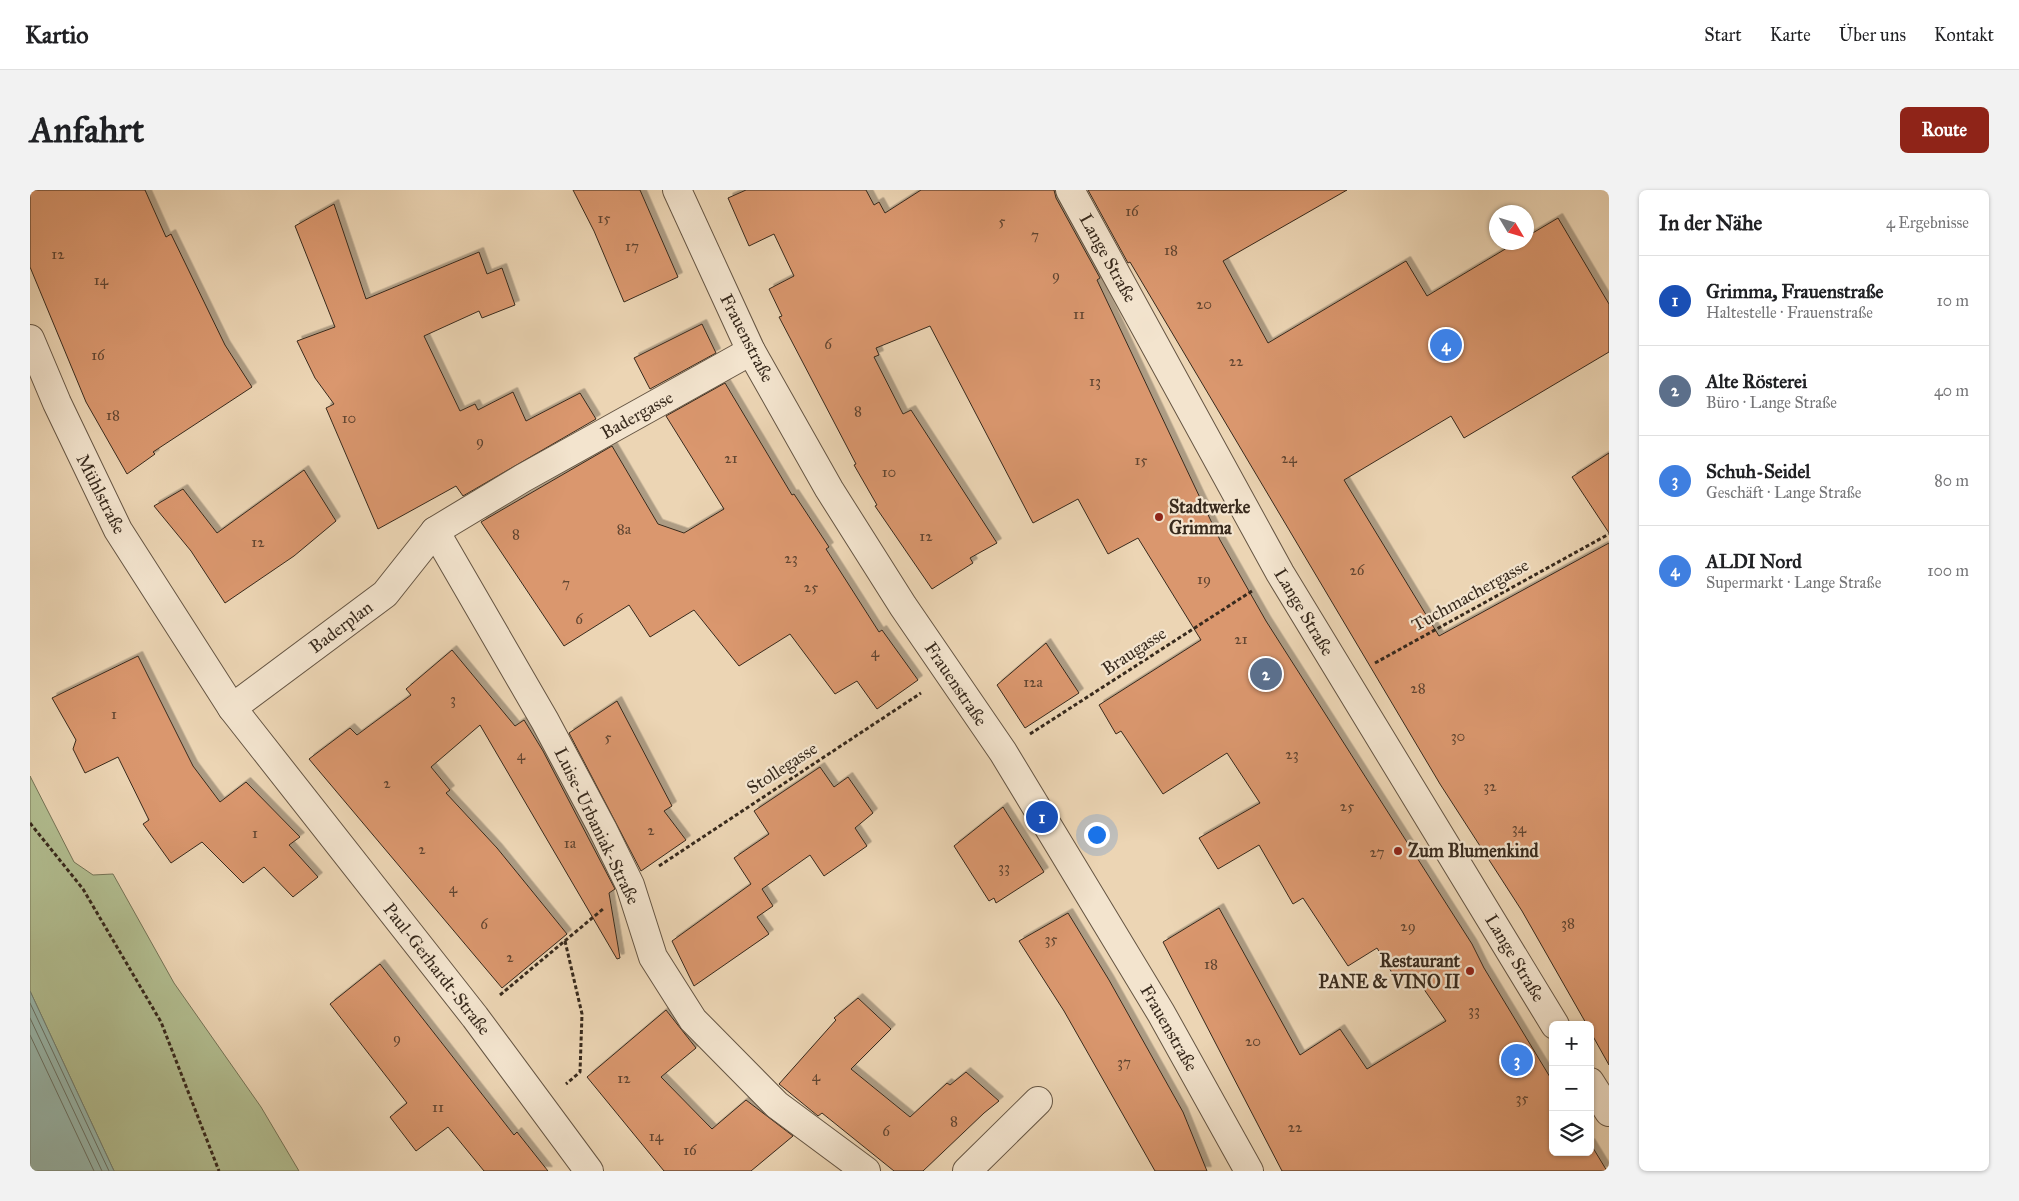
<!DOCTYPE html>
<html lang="de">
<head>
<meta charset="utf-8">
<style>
  body { margin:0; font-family:"IM FELL Great Primer",serif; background:#f2f2f2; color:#202124 }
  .controls { position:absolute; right:15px; bottom:15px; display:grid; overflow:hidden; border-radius:8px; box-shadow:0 1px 4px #0004 }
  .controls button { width:45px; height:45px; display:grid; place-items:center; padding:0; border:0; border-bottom:1px solid #e0e0e0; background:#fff; color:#202124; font:25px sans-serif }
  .compass { position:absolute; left:1459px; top:15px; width:45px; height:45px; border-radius:50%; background:#fff; box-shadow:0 1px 4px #0004; rotate:128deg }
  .you { position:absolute; left:1066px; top:644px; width:18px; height:18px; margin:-12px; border:4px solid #fff; border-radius:50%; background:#1a73e8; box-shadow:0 0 0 8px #1a73e833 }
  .badge { display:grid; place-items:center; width:32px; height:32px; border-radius:50%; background:#8f2418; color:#fff; font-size:16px; font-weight:700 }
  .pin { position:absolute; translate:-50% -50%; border:2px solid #fff; box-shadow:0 1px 5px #0006 }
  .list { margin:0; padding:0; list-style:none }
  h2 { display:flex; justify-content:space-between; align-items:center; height:65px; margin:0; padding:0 20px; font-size:21px }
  h2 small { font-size:16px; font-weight:400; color:#757577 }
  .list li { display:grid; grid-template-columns:32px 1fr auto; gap:15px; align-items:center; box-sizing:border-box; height:90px; padding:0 20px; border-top:1px solid #e0e0e0 }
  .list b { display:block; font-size:19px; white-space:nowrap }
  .list p { margin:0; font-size:16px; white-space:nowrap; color:#757577 }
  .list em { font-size:16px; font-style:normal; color:#757577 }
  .icon { flex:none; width:28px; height:28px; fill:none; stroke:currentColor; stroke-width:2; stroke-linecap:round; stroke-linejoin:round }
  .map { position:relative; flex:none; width:1579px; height:981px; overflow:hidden; border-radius:8px }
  header { display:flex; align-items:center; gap:30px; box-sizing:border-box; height:70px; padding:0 25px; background:#fff; border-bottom:1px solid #e0e0e0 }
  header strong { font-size:24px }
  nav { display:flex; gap:28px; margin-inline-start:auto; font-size:18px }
  .intro { display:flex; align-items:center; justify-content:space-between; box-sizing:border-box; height:120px; padding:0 30px }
  h1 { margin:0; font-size:35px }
  .button { padding:12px 22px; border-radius:8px; background:#8f2418; color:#fff; font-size:18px; font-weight:700 }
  main { display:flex; gap:30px; padding:0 30px }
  aside { flex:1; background:#fff; border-radius:8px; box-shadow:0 1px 4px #0004 }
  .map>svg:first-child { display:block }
</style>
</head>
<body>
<header>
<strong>Kartio</strong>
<nav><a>Start</a><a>Karte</a><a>Über uns</a><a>Kontakt</a></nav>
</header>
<div class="intro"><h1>Anfahrt</h1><a class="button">Route</a></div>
<main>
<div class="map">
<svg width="1579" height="981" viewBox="0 0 1579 981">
  <defs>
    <filter id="shadow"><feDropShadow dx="4.5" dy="-4.5" stdDeviation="0" flood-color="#0004"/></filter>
  </defs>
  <rect width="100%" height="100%" fill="#ecd5b4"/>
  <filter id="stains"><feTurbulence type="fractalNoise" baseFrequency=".004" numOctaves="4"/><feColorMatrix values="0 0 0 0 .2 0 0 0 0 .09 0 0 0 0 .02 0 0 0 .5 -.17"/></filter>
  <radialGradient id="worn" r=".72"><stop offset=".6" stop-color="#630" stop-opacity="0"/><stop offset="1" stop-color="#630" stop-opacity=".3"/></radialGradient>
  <path fill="#b2be91" stroke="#757457" d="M0,586L44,672L63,685L83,684L144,793L231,917L269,981H84L0,801Z"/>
  <path fill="#99b9ae" stroke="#728074" d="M0,801L84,981H0Z"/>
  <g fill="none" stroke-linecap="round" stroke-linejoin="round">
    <g stroke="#687266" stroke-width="1">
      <path d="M0,813L79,981"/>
      <path d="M0,828L72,981"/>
      <path d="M0,845L64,981"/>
    </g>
  </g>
  <g fill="#da976e" stroke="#382a1d" filter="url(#shadow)">
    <path d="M0,0H115L136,47L141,44L195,155L222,197L123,262L125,264L97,284L56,212L0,77Z"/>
    <path d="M543,0H610L648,87L594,112L564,41Z"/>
    <path d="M716,0H836L844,15L849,12L855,23L891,0H1024L1026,8L1070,88L1067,90L1190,350L1236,431L1442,754L1454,778L1523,892V962H1560V953L1577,981H1252L1133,752L1189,718L1270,865L1310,839L1337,879L1416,831L1382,782L1367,791L1347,758L1318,776L1273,708L1263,714L1229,655L1188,679L1169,648L1230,613L1197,563L1133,604L1091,541L1086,544L1069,515L1171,450L1108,348L1078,364L1048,309L1003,333L900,136L846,158L849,165L844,167L873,224L881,220L967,353L940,368L943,373L902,399L845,316L847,315L824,275L826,274L749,127L752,126L739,99L764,86L744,44L719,56L698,8Z"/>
    <path d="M1058,0H1317L1193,71L1238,153L1376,71L1397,106L1487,52H1496V47L1528,28L1579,114V162L1434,248L1421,226L1314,290L1409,446L1579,353V875L1560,841V835H1557L1492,721L1410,594L1100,72L1098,73Z"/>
    <path d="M304,14L336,109L449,62L457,84L472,78L485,115L452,128L449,121L394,146L430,221L445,214L448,220L483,202L496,231L550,203L566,229L433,306L426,296L348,339L296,218L304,214L285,188L267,151L305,137L265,36Z"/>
    <path d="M672,134L686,163L620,199L604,168Z"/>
    <path d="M695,193L762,305L764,304L799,357L796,359L849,442L852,440L888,490L847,519L827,491L805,504L760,444L709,476L664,420L620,447L599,415L534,456L451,332L582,256L628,334L654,343L694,319L636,226Z"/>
    <path d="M1579,263V343L1542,287Z"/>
    <path d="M274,280L306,331L264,366L195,413L161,361L124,316L153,299L187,343Z"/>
    <path d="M1016,453L1049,503L995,538L967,495Z"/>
    <path d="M422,460L485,536L494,530L513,561L585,699L579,703L590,768L587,769L450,535L401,577L420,600L416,603L467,658L537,744L472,798L279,569L320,538L327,545L381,505L376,499Z"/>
    <path d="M108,466L163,576L190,612L216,592L270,647L259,655L288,687L263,707L234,677L213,693L172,652L141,673L113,634L119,630L88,567L55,583L43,559L46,550L22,508Z"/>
    <path d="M587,511L642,616L634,621L656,650L611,681L539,543Z"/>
    <path d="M790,577L804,597L818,587L843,623L825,638L837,656L794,686L780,665L732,699L743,716L727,727L739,744L664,796L642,751L721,694L704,668L739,644L724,621Z"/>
    <path d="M973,617L1014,682L966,713L964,708L959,711L924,656Z"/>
    <path d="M1038,723L1079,790L1153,922L1177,981H1125L1034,821L989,751Z"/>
    <path d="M350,774L484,945L487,942L518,981H454L418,937L386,961L360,927L377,913L300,814Z"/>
    <path d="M828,808L861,839L821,879L880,927L917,893L920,895L936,882L969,911L954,923L893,981H864L792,923L788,926L749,894L806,830L804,828Z"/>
    <path d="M636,820L666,858L631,887L682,939L716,910L763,946L721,981H634L557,887Z"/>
  </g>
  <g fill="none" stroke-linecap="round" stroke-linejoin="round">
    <g stroke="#655543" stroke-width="30">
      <g id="minor">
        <path d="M647,0L721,161L799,299L873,416L973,562L1131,823L1219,981"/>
        <path d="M1040,0L1250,383L1525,835"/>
        <path d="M0,149L27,213L88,340L202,518L445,827L559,981"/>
        <path d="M405,341L515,531L572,638L600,695L623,767L663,830L747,915L836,981"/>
        <path d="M202,518L355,404L405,341L493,288L721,161"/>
        <path d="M1560,892L1579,922"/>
        <path d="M937,981L1008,911"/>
      </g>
    </g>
    <g stroke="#382a1d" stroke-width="3" stroke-dasharray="4 2.5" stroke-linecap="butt">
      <path d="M1345,473L1579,344"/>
      <path d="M1000,544L1222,401"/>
      <path d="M0,633L53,699L131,832L189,981"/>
      <path d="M629,676L891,503"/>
      <path d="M535,751L552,824L550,882L536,894"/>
      <path d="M470,805L573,719"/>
    </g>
    <use href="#minor" stroke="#f3e4ce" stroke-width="28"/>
  </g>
  <g fill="#8f2418" stroke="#f3e4ce" stroke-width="2">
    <circle cx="1129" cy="327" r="5"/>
    <circle cx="1368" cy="661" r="5"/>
    <circle cx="1440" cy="781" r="5"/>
  </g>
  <g text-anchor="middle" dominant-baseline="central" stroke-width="4.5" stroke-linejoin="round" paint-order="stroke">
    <g font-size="15" fill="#604531">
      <text x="1102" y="21">16</text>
      <text x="574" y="28">15</text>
      <text x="972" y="31">5</text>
      <text x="1005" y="45">7</text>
      <text x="602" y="56">17</text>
      <text x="1141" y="60">18</text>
      <text x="28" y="64">12</text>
      <text x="1026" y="85">9</text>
      <text x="71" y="90">14</text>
      <text x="1174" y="114">20</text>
      <text x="1049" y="124">11</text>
      <text x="798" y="154">6</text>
      <text x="68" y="165">16</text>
      <text x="1206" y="171">22</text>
      <text x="1065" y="191">13</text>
      <text x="828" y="221">8</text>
      <text x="83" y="225">18</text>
      <text x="319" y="228">10</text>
      <text x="450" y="251">9</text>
      <text x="701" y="268">21</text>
      <text x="1259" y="268">24</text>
      <text x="1111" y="270">15</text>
      <text x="859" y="282">10</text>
      <text x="594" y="339">8a</text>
      <text x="486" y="344">8</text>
      <text x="896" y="346">12</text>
      <text x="228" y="352">12</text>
      <text x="761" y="368">23</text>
      <text x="1327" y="380">26</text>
      <text x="1174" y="389">19</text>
      <text x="536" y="393">7</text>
      <text x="781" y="397">25</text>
      <text x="549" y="429">6</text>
      <text x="1211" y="449">21</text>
      <text x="845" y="462">4</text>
      <text x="1003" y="492">12a</text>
      <text x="1388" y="498">28</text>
      <text x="423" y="509">3</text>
      <text x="84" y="524">1</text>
      <text x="1428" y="546">30</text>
      <text x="578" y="547">5</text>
      <text x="1262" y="564">23</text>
      <text x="491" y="565">4</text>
      <text x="357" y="593">2</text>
      <text x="1460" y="596">32</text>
      <text x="1317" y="616">25</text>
      <text x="1489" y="638">34</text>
      <text x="621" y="640">2</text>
      <text x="225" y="643">1</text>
      <text x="540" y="653">1a</text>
      <text x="392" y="659">2</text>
      <text x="1347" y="662">27</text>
      <text x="974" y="677">33</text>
      <text x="423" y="698">4</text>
      <text x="1538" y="733">38</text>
      <text x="454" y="734">6</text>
      <text x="1378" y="736">29</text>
      <text x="1021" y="749">35</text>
      <text x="480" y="767">2</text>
      <text x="1181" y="774">18</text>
      <text x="1444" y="820">33</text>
      <text x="367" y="848">9</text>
      <text x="1223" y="851">20</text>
      <text x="1094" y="872">37</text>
      <text x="786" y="886">4</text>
      <text x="594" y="888">12</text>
      <text x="1492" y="908">35</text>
      <text x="408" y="917">11</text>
      <text x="924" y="931">8</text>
      <text x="1265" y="937">22</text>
      <text x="856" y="941">6</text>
      <text x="626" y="946">14</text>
      <text x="660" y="960">16</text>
    </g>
    <g font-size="18" fill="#382a1d" stroke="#f3e4ce">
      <text transform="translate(1078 68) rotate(61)">Lange Straße</text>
      <text transform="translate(717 148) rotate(63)">Frauenstraße</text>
      <text transform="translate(607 225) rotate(-29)">Badergasse</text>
      <text transform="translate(71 304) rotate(63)">Mühlstraße</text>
      <text transform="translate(1440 405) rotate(-29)">Tuchmachergasse</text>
      <text transform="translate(1274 422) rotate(59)">Lange Straße</text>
      <text transform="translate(311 437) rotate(-37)">Baderplan</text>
      <text transform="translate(1104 461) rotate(-33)">Braugasse</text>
      <text transform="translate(926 494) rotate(56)">Frauenstraße</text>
      <text transform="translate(752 578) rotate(-33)">Stollegasse</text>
      <text transform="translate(567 636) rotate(64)">Luise-Urbaniak-Straße</text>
      <text transform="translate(1485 768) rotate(59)">Lange Straße</text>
      <text transform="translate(407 779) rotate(52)">Paul-Gerhardt-Straße</text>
      <text transform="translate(1139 838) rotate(60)">Frauenstraße</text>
    </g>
    <g font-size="18" font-weight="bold" fill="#382a1d" stroke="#f3e4ce" text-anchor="start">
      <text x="1139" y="317">Stadtwerke<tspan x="1139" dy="21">Grimma</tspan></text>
      <text x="1378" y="661">Zum Blumenkind</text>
      <text x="1430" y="771" text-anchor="end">Restaurant<tspan x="1430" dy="21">PANE &amp; VINO II</tspan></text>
    </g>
  </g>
  <rect width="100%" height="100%" filter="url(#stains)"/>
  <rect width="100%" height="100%" fill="url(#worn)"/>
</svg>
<div class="controls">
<button>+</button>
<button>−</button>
<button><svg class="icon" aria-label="layers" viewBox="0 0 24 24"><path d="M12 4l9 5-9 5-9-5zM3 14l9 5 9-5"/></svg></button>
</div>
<svg class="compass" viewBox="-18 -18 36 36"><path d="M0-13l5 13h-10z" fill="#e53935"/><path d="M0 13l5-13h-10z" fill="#757577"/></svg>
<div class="you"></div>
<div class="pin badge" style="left:1012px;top:627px;background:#1a4fb4">1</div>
<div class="pin badge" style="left:1236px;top:484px;background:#5c6f8a">2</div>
<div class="pin badge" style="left:1487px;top:870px;background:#3f7fe0">3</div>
<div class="pin badge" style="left:1416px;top:155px;background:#3f7fe0">4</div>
</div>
<aside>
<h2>In der Nähe<small>4 Ergebnisse</small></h2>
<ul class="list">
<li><span class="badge" style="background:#1a4fb4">1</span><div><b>Grimma, Frauenstraße</b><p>Haltestelle · Frauenstraße</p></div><em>10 m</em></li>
<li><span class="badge" style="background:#5c6f8a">2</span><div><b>Alte Rösterei</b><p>Büro · Lange Straße</p></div><em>40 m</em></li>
<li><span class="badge" style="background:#3f7fe0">3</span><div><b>Schuh-Seidel</b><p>Geschäft · Lange Straße</p></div><em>80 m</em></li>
<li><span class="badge" style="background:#3f7fe0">4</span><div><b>ALDI Nord</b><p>Supermarkt · Lange Straße</p></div><em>100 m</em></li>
</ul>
</aside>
</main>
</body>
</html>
